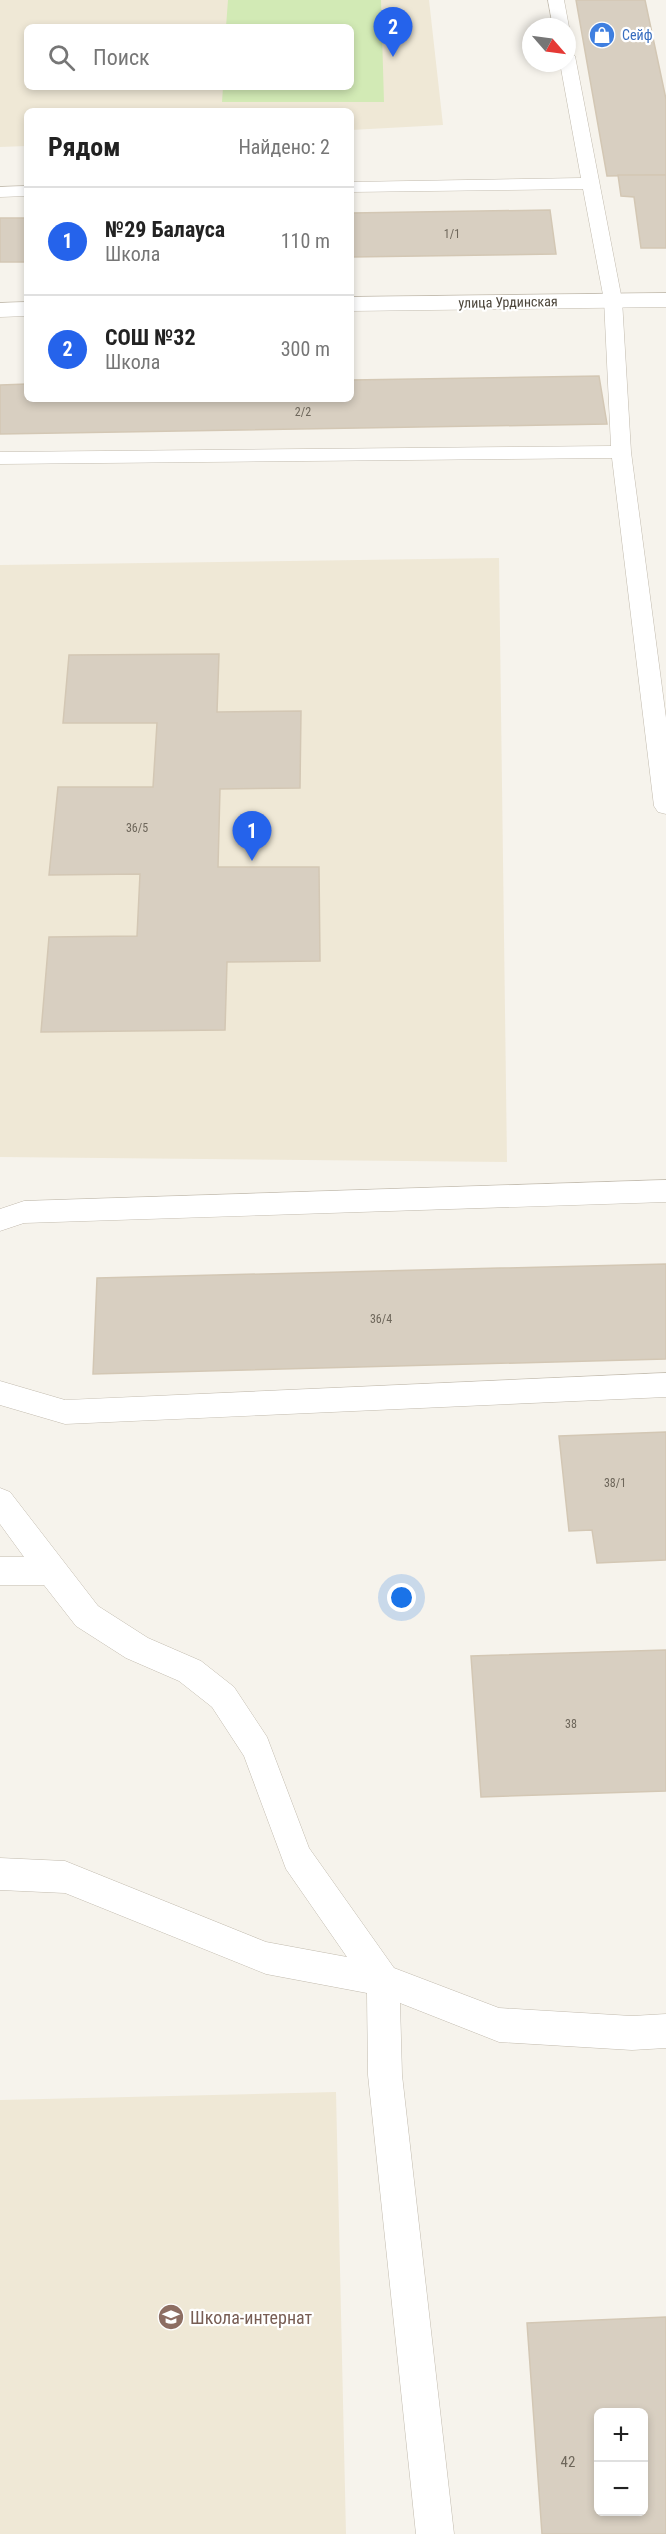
<!DOCTYPE html>
<html lang="ru">
<head>
<meta charset="utf-8">
<style>
  body { margin:0; font-family:"Roboto Condensed",sans-serif; background:#f2f2f2; color:#222 }
  .controls { position:absolute; right:18px; bottom:18px; display:grid; overflow:hidden; border-radius:9px; box-shadow:0 3px 9px #0003 }
  .controls button { width:54px; height:54px; display:grid; place-items:center; padding:0; border:0; border-bottom:2px solid #e0e0e0; background:#fff; color:#222; font:30px sans-serif }
  .compass { position:absolute; left:522px; top:18px; width:54px; height:54px; border-radius:50%; background:#fff; box-shadow:0 3px 9px #0003; rotate:118deg }
  .you { position:absolute; left:402px; top:1598px; width:21px; height:21px; margin:-15px; border:4px solid #fff; border-radius:50%; background:#1a73e8; box-shadow:0 0 0 9px #1a73e833 }
  .badge { display:grid; place-items:center; width:39px; height:39px; border-radius:50%; background:#2563eb; color:#fff; font-size:20px; font-weight:700 }
  .pin { position:absolute; translate:-50% -50px; filter:drop-shadow(0 2px 3px #0008) }
  .pin::after { content:''; position:absolute; top:32px; width:21px; height:18px; background:inherit; clip-path:polygon(0 0,100% 0,50% 100%) }
  .list { margin:0; padding:0; list-style:none }
  h2 { display:flex; justify-content:space-between; align-items:center; height:78px; margin:0; padding:0 24px; font-size:26px }
  h2 small { font-size:20px; font-weight:400; color:#767676 }
  .list li { display:grid; grid-template-columns:39px 1fr auto; gap:18px; align-items:center; box-sizing:border-box; height:108px; padding:0 24px; border-top:2px solid #e0e0e0 }
  .list b { display:block; font-size:22px; white-space:nowrap }
  .list p { margin:0; font-size:20px; white-space:nowrap; color:#767676 }
  .list em { font-size:20px; font-style:normal; color:#767676 }
  .icon { flex:none; width:33px; height:33px; fill:none; stroke:currentColor; stroke-width:2; stroke-linecap:round; stroke-linejoin:round }
  .map { position:relative; flex:none; width:666px; height:2534px; overflow:hidden }
  .search { position:absolute; background:#fff; box-shadow:0 3px 9px #0003; left:24px; top:24px; width:330px; height:66px; display:flex; align-items:center; gap:15px; box-sizing:border-box; padding:0 21px; border-radius:9px; color:#767676; font-size:22px }
  .panel { position:absolute; background:#fff; box-shadow:0 3px 9px #0003; left:24px; top:108px; width:330px; height:294px; border-radius:9px }
  .map>svg:first-child { display:block }
</style>
</head>
<body>
<div class="map">
<svg width="666" height="2534" viewBox="0 0 666 2534">
  <rect width="100%" height="100%" fill="#f6f3ec"/>
  <g fill="#efe8d6" fill-rule="evenodd">
    <path d="M0,0H429L443,125L351,130V111H27V146L0,147ZM27,27H351V87H27Z"/>
    <path d="M499,558L507,1162L0,1157V565Z"/>
    <path d="M336,2092L346,2534H0V2100Z"/>
  </g>
  <path fill="#d2eab5" d="M228,0H381L384,102H222L223,87H351V27H226Z"/>
  <g fill="#d8cfc1" stroke="#d3c7b4" stroke-width="1.5" fill-rule="evenodd">
    <path d="M576,0H645L666,99V175L607,176Z"/>
    <path d="M618,175H666V248H641L634,197L621,196Z"/>
    <path d="M550,210L556,254L351,257V213Z"/>
    <rect x="0" y="218" width="27" height="44"/>
    <path d="M599,376L607,424L0,434V385L27,384V399H351V380Z"/>
    <path d="M219,654L217,712L301,711L300,788L220,789L218,867H319L320,961L227,962L225,1030L41,1032L49,937L137,936L140,874L49,875L58,787H153L157,723H63L69,655Z"/>
    <path d="M666,1264V1359L93,1374L97,1278Z"/>
    <path d="M666,1432V1560L597,1563L592,1530L569,1531L559,1436Z"/>
    <path d="M666,1650V1791L481,1797L471,1656Z"/>
    <path d="M666,2317V2534H542L527,2323ZM598,2412H644V2512H598Z"/>
  </g>
  <g fill="none" stroke-linecap="round" stroke-linejoin="round">
    <g stroke="#c2bbae" stroke-width="1">
      <g id="lane">
        <path d="M548,0H564L569,27L567,30V27H553Z"/>
        <path d="M567,51L575,56L622,300L631,452L666,718V814L658,812L654,806L612,458L0,464V452L611,446L604,300L583,189L351,192V182L581,178L560,63H567Z"/>
        <path d="M27,186V196L0,197V187Z"/>
        <path d="M666,1180V1202L24,1223L0,1231V1209L24,1201Z"/>
        <path d="M666,1373V1397L65,1424L0,1405V1381L65,1400Z"/>
        <path d="M0,1488L10,1492L98,1606L148,1638L201,1661L234,1687L267,1737L309,1848L394,1968L499,2008L632,2016L666,2014V2048L632,2050L499,2042L400,2003L402,2075L454,2534H416L368,2075L367,1993L266,1974L65,1893L0,1890V1858L65,1861L266,1942L347,1957L286,1869L244,1756L212,1707L179,1681L126,1658L76,1626L44,1585H0V1557H24L0,1524Z"/>
      </g>
    </g>
    <g stroke="#c2bbae" stroke-width="1">
      <g id="street">
        <path d="M666,293V307L351,311V297Z"/>
        <path d="M27,302V316L0,317V303Z"/>
      </g>
    </g>
    <use href="#lane" fill="#fff" fill-rule="evenodd"/>
    <use href="#street" fill="#fff" fill-rule="evenodd"/>
  </g>
  <defs>
    <g id="shop-disc" transform="scale(1.35)"><circle r="9.5" fill="#3f7fe0" stroke="#fff"/><path d="M-5-2.5h2.3a2.7 3.5 0 0 1 5.4 0H5L5.5 6h-11ZM-1.5-2.5h3a1.5 2.3 0 0 0-3 0Z" fill="#fff"/></g>
    <g id="school-disc" transform="scale(1.35)"><circle r="9.5" fill="#8d6e63" stroke="#fff"/><path d="M0-5L7-2L0 1L-7-2ZM-4 1L0 2.5L4 1V4Q0 6-4 4Z" fill="#fff"/></g>
  </defs>
  <g fill-rule="evenodd">
    <use href="#shop-disc" x="602" y="35"/>
    <use href="#school-disc" x="171" y="2317"/>
  </g>
  <g text-anchor="middle" dominant-baseline="central" stroke-width="4.5" stroke-linejoin="round" paint-order="stroke">
    <g font-size="12" fill="#6e675b">
      <text x="452" y="234">1/1</text>
      <text x="303" y="412">2/2</text>
      <text x="137" y="828">36/5</text>
      <text x="381" y="1319">36/4</text>
      <text x="615" y="1483">38/1</text>
      <text x="571" y="1724">38</text>
    </g>
    <g font-size="14" fill="#366cbe" stroke="#fff" text-anchor="start">
      <text x="622" y="35">Сейф</text>
    </g>
    <g font-size="14" fill="#4b4439" stroke="#fff">
      <text transform="translate(508 302) rotate(-1)">улица Урдинская</text>
    </g>
    <g font-size="15" fill="#6e675b">
      <text x="568" y="2462">42</text>
    </g>
    <g font-size="18" fill="#785e54" stroke="#fff" text-anchor="start">
      <text x="190" y="2317">Школа-интернат</text>
    </g>
  </g>
</svg>
<div class="controls">
<button>+</button>
<button>−</button>
</div>
<svg class="compass" viewBox="-18 -18 36 36"><path d="M0-13l5 13h-10z" fill="#e53935"/><path d="M0 13l5-13h-10z" fill="#767676"/></svg>
<div class="you"></div>
<div class="pin badge" style="left:252px;top:861px">1</div>
<div class="pin badge" style="left:393px;top:57px">2</div>
<div class="search"><svg class="icon" aria-label="search" viewBox="0 0 24 24"><circle cx="10" cy="10" r="6"/><path d="M15 15l6 6"/></svg>Поиск</div>
<section class="panel">
<h2>Рядом<small>Найдено: 2</small></h2>
<ul class="list">
<li><span class="badge">1</span><div><b>№29 Балауса</b><p>Школа</p></div><em>110 m</em></li>
<li><span class="badge">2</span><div><b>СОШ №32</b><p>Школа</p></div><em>300 m</em></li>
</ul>
</section>
</div>
</body>
</html>
